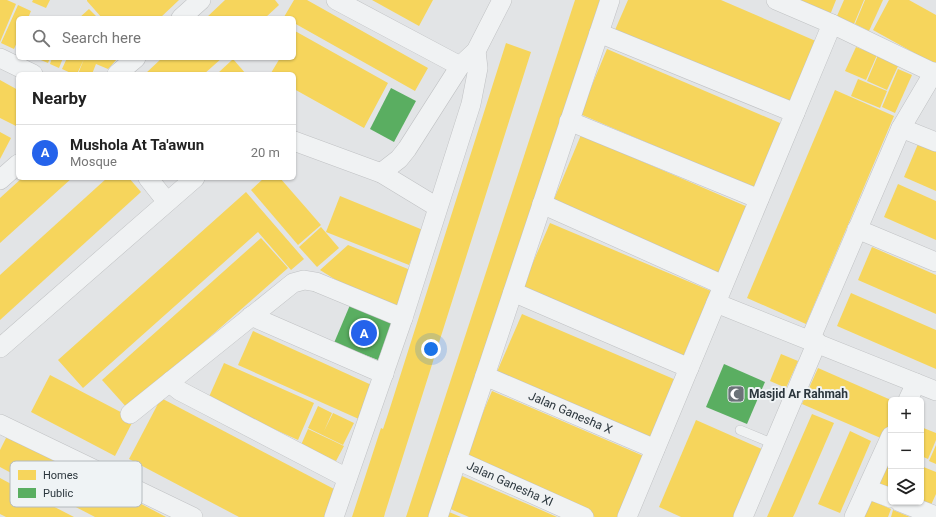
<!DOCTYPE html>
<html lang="en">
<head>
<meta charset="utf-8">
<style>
  body { margin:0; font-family:Roboto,sans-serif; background:#f2f2f2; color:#222 }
  .controls { position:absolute; right:12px; bottom:12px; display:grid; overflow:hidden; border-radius:6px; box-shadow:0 1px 3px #0004 }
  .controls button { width:36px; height:36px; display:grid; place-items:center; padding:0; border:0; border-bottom:1px solid #e0e0e0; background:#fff; color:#222; font:20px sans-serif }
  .you { position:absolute; left:431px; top:349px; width:14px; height:14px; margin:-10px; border:3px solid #fff; border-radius:50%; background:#1a73e8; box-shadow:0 0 0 6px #1a73e833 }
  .badge { display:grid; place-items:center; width:26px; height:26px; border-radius:50%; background:#2563eb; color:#fff; font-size:13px; font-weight:700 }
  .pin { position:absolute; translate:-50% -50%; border:2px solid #fff; box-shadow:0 1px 4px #0006 }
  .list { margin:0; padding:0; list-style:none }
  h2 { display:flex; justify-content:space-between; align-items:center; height:52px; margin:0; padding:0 16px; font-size:17px }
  h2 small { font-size:13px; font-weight:400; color:#767676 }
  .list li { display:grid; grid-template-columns:26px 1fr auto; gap:12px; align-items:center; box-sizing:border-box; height:56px; padding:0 16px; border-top:1px solid #e0e0e0 }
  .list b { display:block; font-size:15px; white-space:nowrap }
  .list p { margin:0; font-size:13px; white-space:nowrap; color:#767676 }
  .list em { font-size:13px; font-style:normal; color:#767676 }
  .icon { flex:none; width:22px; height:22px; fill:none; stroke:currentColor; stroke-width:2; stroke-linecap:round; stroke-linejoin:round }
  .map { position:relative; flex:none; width:936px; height:517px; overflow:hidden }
  .search { position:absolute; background:#fff; box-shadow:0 1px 3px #0004; left:16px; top:16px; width:280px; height:44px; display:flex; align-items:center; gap:10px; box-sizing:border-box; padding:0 14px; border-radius:6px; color:#767676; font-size:15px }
  .panel { position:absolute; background:#fff; box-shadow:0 1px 3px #0004; left:16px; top:72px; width:280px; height:108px; border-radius:6px }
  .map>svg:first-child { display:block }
</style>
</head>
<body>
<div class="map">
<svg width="936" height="517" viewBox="0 0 936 517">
  <rect width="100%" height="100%" fill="#e2e4e6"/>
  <g fill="#f6d55c">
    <path d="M0,0H7L16,4L0,42Z"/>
    <path d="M33,0H50L46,8L32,2Z"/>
    <path d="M87,0H179L160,18H102L87,1Z"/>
    <path d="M225,0H275L279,5L265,18H206Z"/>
    <path d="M294,0H307L428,68L415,91L294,23V18L284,17Z"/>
    <path d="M372,0H433L419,26Z"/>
    <path d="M575,0H600L430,517H406Z"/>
    <path d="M628,0H721L818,42L791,105L615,30Z"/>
    <path d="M797,0H836L830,15Z"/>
    <path d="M844,0H864L854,24L837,16Z"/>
    <path d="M865,0H883L869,31L855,24Z"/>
    <path d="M889,0H909L936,15V65L873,30Z"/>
    <path d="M18,5L31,11L28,18H18V40L14,49L1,43Z"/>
    <path d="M89,9L98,18H79Z"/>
    <path d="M295,31L388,83L364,128L294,89V74L271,73L280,58H294Z"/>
    <path d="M506,43L531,52L385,513L384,517H352L381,428L383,429L389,411Z"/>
    <path d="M856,47L877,55L866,80L845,71Z"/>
    <path d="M607,49L787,126L760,191L580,114Z"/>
    <path d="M878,55L899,64L887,90L867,81Z"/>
    <path d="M36,58H50L48,63Z"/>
    <path d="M52,58H63L59,68L50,64Z"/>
    <path d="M67,58H118L108,69L96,64L92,74H78L84,59L77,74H73L62,69Z"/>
    <path d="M162,58H222L204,74H145Z"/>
    <path d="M233,59L246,74H217Z"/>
    <path d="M898,69L912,75L895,113L882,107Z"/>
    <path d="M858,79L887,91L880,108L851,96Z"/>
    <path d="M0,80L18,90V127L0,118Z"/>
    <path d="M835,90L894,116L806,324L747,298Z"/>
    <path d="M0,132L11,138L0,159Z"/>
    <path d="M581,135L757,211L728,279L552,204Z"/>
    <path d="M918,144L936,152V191L904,177Z"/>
    <path d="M22,178H72L0,243V198Z"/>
    <path d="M107,178H129L141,192L0,320V275Z"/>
    <path d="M264,178H280L321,225L298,245L251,190Z"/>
    <path d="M898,184L936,201V240L884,217Z"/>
    <path d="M246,192L304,259L291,270L258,232L83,388L58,360Z"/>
    <path d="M340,196L423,230L409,265L326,232Z"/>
    <path d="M550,223L711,291L683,357L522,288Z"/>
    <path d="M321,227L339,248L317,267L299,247Z"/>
    <path d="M261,238L288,268L128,409L102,380Z"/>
    <path d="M348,245L413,271L398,308L349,288L320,270Z"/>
    <path d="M872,247L936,275V314L858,280Z"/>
    <path d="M851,293L936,330V369L837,326Z"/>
    <path d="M522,314L676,380L651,441L496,374Z"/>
    <path d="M253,331L376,387L361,420L238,365Z"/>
    <path d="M781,354L798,361L786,388L770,381Z"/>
    <path d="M224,363L314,403L298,440L208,399Z"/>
    <path d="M818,368L891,400V421L883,439L802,404Z"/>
    <path d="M50,375L134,419L115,456L31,412Z"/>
    <path d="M492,391L646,457L621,517H595L463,460Z"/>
    <path d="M161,398L334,489L326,517H239L129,459Z"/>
    <path d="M318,406L332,413L324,431L333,413L354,423L343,445L308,428Z"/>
    <path d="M812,414L834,423L795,513L793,517H767Z"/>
    <path d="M696,420L764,450L738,517H681L659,507Z"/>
    <path d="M921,427L936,433V440L928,459L921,456Z"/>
    <path d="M308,429L344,446L336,461L301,445Z"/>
    <path d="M850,431L871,441L840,513L818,504Z"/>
    <path d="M8,434L130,498L166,517H95L43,490L0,467V450Z"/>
    <path d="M936,445V464L929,461Z"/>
    <path d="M891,452V492L877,486Z"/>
    <path d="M921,466L936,472V494L931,505L921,500Z"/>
    <path d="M462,476L532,506L557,517H469L448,508Z"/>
    <path d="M0,478L39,499L74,517H6L0,514Z"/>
    <path d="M868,499L891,509L888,517H861Z"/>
    <path d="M893,510L910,517H891Z"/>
    <path d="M449,512L461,517H447Z"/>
  </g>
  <g fill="#5aae61">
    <path d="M391,88L416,101L394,142L370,129Z"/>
    <path d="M350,305L393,323L378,360L334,343Z"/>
    <path d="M724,364L765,382L747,424L706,407Z"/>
  </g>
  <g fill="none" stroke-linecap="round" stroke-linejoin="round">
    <g stroke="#c0c2c4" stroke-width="10">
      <path id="lane" d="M740,430L774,444"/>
    </g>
    <g stroke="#c0c2c4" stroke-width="20">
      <g id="street">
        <path d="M336,0L460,66"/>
        <path d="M776,0L832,24L936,74"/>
        <path d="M181,18L201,0"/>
        <path d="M599,33L795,113"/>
        <path d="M0,58L33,74"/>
        <path d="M117,74L136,58"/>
        <path d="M569,121L759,199"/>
        <path d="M901,128L936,142"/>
        <path d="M294,141L381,173L437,207"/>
        <path d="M381,173L399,159L407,149L460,66L476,51L502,0"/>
        <path d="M148,178L167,202"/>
        <path d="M0,180L18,164"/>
        <path d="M542,204L723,285"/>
        <path d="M857,229L936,262"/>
        <path d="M513,292L689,368"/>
        <path d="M716,303L936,391"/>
        <path d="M251,316L384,374"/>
        <path d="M810,340L901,128L934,72"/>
        <path d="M0,348L195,178"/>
        <path id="s1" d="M485,376L655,449"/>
        <path d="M171,381L175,387L180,391L347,478"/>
        <path d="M908,400L916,383"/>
        <path d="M130,414L293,283L304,280L316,282L403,318"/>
        <path d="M0,424L193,517"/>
        <path id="s2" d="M457,460L584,517"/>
        <path d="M867,489L891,498"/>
        <path d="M900,502L936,516"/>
        <path d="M334,517L403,318L471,104L478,68L476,51"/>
        <path d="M438,517L610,0"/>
        <path d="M627,517L832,24"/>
        <path d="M743,517L817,342"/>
        <path d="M854,517L891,436"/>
      </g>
    </g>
    <use href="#lane" stroke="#f0f2f3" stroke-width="9"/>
    <use href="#street" stroke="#f0f2f3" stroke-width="19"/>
  </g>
  <defs>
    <g id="mosque-square" transform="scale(0.9)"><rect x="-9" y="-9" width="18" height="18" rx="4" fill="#6b7378" stroke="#eff3f5"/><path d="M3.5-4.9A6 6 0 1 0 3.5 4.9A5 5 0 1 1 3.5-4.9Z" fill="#fff"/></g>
  </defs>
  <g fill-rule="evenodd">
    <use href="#mosque-square" x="736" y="394"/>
  </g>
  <g text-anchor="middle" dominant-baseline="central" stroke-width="4" stroke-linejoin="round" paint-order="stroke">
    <g font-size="12" font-weight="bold" fill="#2b363d" stroke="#eff3f5" text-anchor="start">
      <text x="749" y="394">Masjid Ar Rahmah</text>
    </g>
    <g font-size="12" fill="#2b363d" stroke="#eff3f5">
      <text stroke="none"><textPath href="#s1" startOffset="93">Jalan Ganesha X</textPath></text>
      <text stroke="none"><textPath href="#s2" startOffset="58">Jalan Ganesha XI</textPath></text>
    </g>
  </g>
  <rect x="10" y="461" width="132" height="46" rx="6" fill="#eff3f5" stroke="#b4babe" stroke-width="1"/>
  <rect x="18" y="470" width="18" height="10" fill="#f6d55c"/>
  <rect x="18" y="488" width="18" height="10" fill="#5aae61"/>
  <g font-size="11" fill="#2b363d">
    <text x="43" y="479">Homes</text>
    <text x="43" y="497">Public</text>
  </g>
</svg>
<div class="controls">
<button>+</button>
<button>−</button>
<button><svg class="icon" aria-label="layers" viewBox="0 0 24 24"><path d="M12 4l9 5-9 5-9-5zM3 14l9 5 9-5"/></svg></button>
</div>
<div class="you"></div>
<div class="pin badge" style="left:364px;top:333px">A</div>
<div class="search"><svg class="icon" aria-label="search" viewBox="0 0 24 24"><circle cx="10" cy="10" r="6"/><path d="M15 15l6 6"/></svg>Search here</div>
<section class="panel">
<h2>Nearby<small></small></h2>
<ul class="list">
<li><span class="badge">A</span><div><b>Mushola At Ta'awun</b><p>Mosque</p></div><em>20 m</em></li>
</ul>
</section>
</div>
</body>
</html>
